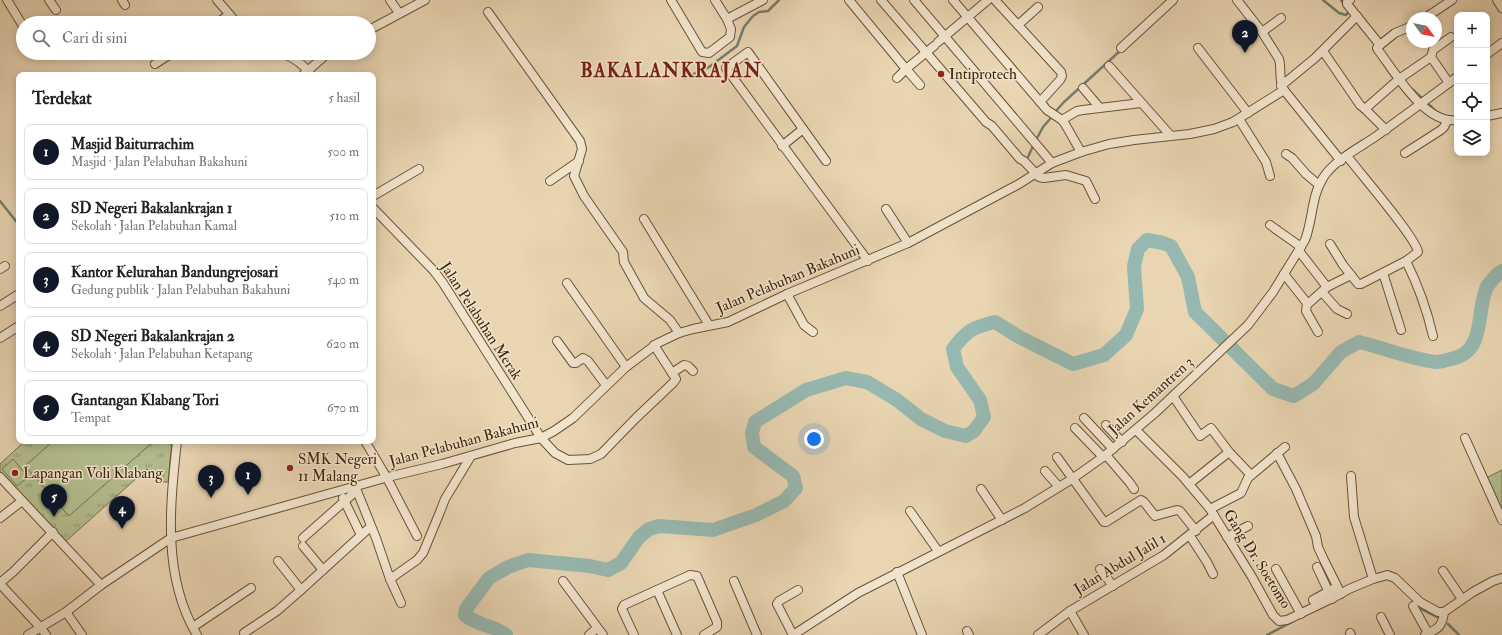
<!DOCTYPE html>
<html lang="id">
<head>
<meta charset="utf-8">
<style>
  body { margin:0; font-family:"IM FELL Double Pica",serif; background:#f2f2f2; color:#202124 }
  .controls { position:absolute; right:12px; top:12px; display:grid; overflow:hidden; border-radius:8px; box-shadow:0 2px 10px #0003 }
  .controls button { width:36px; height:36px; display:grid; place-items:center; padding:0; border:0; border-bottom:1px solid #e0e0e0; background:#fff; color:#202124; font:20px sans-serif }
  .compass { position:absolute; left:1406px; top:12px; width:36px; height:36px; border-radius:50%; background:#fff; box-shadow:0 2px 10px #0003; rotate:122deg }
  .you { position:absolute; left:814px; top:439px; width:14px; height:14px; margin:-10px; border:3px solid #fff; border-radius:50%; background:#1a73e8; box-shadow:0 0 0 6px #1a73e833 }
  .badge { display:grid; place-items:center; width:26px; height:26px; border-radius:50%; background:#111827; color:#fff; font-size:13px; font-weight:700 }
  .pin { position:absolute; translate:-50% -33px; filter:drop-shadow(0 1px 2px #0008) }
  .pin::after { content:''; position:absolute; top:21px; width:14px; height:12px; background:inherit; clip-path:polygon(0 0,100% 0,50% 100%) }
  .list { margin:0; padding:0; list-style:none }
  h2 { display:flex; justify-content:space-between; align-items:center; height:52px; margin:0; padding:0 16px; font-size:17px }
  h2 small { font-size:13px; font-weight:400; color:#757577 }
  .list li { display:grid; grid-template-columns:26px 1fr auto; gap:12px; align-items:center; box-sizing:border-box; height:56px; margin:0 8px 8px; padding:0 8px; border:1px solid #e0e0e0; border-radius:8px }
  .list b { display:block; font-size:15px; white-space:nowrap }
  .list p { margin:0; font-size:13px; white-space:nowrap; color:#757577 }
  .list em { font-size:13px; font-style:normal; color:#757577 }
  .icon { flex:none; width:22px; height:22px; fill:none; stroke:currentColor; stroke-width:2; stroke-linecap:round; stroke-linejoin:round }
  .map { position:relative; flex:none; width:1502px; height:635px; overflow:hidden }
  .search { position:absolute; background:#fff; box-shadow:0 2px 10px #0003; left:16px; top:16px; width:360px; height:44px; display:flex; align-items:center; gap:10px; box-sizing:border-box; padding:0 14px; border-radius:22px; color:#757577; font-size:15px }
  .panel { position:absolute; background:#fff; box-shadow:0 2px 10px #0003; left:16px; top:72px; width:360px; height:372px; border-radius:8px }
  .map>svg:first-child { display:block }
</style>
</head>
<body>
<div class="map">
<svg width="1502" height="635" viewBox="0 0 1502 635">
  <defs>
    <pattern id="park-tufts" width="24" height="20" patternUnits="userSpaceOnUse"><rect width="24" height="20" fill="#b4be8e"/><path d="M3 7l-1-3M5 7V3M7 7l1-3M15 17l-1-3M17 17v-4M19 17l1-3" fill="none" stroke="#949a72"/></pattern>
  </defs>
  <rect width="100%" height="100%" fill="#e9d5b2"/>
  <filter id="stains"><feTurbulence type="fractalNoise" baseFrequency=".005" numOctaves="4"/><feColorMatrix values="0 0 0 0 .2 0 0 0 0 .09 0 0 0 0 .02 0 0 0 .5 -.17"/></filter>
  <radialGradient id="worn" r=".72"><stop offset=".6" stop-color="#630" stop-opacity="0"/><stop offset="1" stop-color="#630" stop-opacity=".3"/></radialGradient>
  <path fill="url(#park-tufts)" stroke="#7a724e" d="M25,441H172L168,482H158L147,469L65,542L16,491L0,471V464Z"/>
  <g fill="#b4be8e" stroke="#7a724e">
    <path d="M53,441H154L69,516L25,466Z"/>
    <path d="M13,459L28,477L17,486L2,469Z"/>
    <path d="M1502,470V512L1486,478Z"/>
  </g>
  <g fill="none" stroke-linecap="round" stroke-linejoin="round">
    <g stroke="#747e6f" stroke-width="2.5">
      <path d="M1323,0L1339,13L1346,15L1349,12"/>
      <path d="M1341,0L1345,6"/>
      <path d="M685,78L709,67L737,46L744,27L753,16L759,12L768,11L779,0"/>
      <path d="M1412,89L1438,113"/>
      <path d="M1055,112L1064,102L1121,50"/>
      <path d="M1036,140L1043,127L1050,119"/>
      <path d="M1028,157L1033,146"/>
      <path d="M0,201L19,225"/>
      <path d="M1416,604L1419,608L1437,617"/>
      <path d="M1448,624L1459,635"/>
      <path d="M1267,635L1294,621"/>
    </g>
    <path stroke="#97b8b0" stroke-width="14" d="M506,635C495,625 477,626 465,615L466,609L489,578L508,567L528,560L590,566L608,570L621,563L639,537L649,529L659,526L713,530L756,515L784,501L796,488L793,476L754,447L752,433L755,422L806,390L846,378L867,382L897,400L921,419L945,431L966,436L974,431L984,417L980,400L957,367L953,349C966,331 973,327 995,322L1019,337L1073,364L1104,355L1126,335L1137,309L1134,266L1138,249L1147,240L1163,243L1171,246L1188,277L1195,312L1273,389L1294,396L1313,384L1341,352L1359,342C1385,348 1409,359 1436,362C1441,362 1446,360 1451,359C1486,352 1476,314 1486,289C1487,285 1491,282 1493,279C1496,276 1498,273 1502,271"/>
    <g stroke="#6a5236" stroke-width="10">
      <g id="minor">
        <path d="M7,0L23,26"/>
        <path d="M49,0L56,10"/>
        <path d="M122,0L125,5"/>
        <path d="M217,0L237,23"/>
        <path d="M390,0L399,13"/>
        <path d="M671,0L702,52L709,53L730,37L731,29L727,19L763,0"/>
        <path d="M715,0L727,19"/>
        <path d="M849,0L906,69L934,46"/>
        <path d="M881,0L986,122L992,126L1020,159L1024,161L1039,177L1044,178L1066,175L1086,181L1095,199"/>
        <path d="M914,0L1052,163"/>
        <path d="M953,0L1047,110L1062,120L1065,124L1081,152"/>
        <path d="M995,0L1061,72L1062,76L1060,80L1040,102"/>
        <path d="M1237,0L1262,32L1279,59C1282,70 1278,80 1284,90L1341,161"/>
        <path d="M1350,0L1347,2V4L1380,45L1377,48L1378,50C1395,72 1425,125 1457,120"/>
        <path d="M1497,0L1502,8"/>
        <path d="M488,12L580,141L582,149L574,176L584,196L623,252L624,262L644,298L670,320L679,333"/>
        <path d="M1425,18L1452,0"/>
        <path d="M217,23L229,15"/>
        <path d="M1018,25L1038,7"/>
        <path d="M369,30L425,0"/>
        <path d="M1262,32L1281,18"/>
        <path d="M938,42L988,0"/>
        <path d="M1380,45L1395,33L1412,26"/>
        <path d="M1121,48L1173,0"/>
        <path d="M1198,48L1248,113"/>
        <path d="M1323,51L1360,105L1365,109L1399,79L1431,57"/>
        <path d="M282,53C294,58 304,64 311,75"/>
        <path d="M1487,54L1502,43"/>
        <path d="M155,64L172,53"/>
        <path d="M1109,66L1171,136"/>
        <path d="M303,75L328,53"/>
        <path d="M897,78L906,69L920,85"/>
        <path d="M1449,83L1431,57L1433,50L1451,37"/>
        <path d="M1281,86L1315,58L1357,16"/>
        <path d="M1083,88L1100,108"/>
        <path d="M1365,109L1386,130"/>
        <path d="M1487,116L1502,113"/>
        <path d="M1239,119L1266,162L1270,176"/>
        <path d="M1062,120L1077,111L1083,110L1141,103"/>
        <path d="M782,146L803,129"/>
        <path d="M1405,153L1441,130L1444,127L1447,121"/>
        <path d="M1286,154L1292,158L1306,174L1319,185"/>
        <path d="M826,161L748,52L726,68L868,261"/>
        <path d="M550,181L579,161"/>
        <path d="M373,196L419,169"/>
        <path d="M373,208L434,271L443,283L541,438L555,453L568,460L590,459L601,454L636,418L673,383L676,379L672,373"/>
        <path d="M886,209L908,243"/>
        <path d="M644,219L709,325"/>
        <path d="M1270,225L1301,247"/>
        <path d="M1330,244L1343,265L1358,284H1361L1406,261L1418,252C1417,239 1359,172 1347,156"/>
        <path d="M1299,251L1327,287"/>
        <path d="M1406,261C1418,285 1427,310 1433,336"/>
        <path d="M0,269L5,266"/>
        <path d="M1383,273L1401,330"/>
        <path d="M1284,274L1307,303H1309L1327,287L1351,275"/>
        <path d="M567,283L626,367"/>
        <path d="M1322,292L1337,309L1347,314"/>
        <path d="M787,294L804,325L813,332"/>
        <path d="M1307,303L1306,311L1318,332"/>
        <path d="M0,306L19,294"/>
        <path d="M0,338L19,326"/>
        <path d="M557,341L573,363H576L583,358L588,361L606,385"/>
        <path d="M654,345L672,373L684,365L688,366L693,371"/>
        <path d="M1173,396L1200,436L1211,428L1229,452L1251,475"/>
        <path d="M1084,418L1113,449"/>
        <path d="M1106,425L1122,442"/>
        <path d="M1075,428L1103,457"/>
        <path d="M1136,430L1183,477L1210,509L1252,577L1273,615L1279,621L1287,620L1333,598L1349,589L1373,579L1384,576L1387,575L1395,578L1420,602L1438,612H1444L1473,592L1493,581L1502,578"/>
        <path d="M1465,438L1502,520"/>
        <path d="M177,441C170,505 162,577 197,635"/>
        <path d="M365,441L387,478L417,536"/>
        <path d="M1277,453L1296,489L1316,536L1318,547L1324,560L1341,594"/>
        <path d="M1106,455L1130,483L1134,489"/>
        <path d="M1057,457L1104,522H1106L1141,500L1144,502L1155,516L1177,510L1180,511L1196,531"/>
        <path d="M1045,471L1059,487"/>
        <path d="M1351,476L1354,517L1373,579"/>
        <path d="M0,477L101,585"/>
        <path d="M1189,484L1229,452"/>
        <path d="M355,486L376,538L390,579L401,603"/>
        <path d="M981,489L1002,520"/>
        <path d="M343,498L361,535"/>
        <path d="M1210,509L1241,493L1248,478L1285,447"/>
        <path d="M910,511L938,551"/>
        <path d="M0,518L22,501"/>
        <path d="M1190,536L1207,562L1213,574"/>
        <path d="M1227,537L1248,526"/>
        <path d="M303,538L356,491"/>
        <path d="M303,546L323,570"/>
        <path d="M278,561L301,590"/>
        <path d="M1317,567L1332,599"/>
        <path d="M1100,569L1113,586"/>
        <path d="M1276,569L1301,614"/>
        <path d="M1443,571L1462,599"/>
        <path d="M897,572L922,635"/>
        <path d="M390,579L417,560L423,553L440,512L445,499L471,456"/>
        <path d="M563,581L603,635"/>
        <path d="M734,581L757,635"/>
        <path d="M0,583L13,572L53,532"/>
        <path d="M0,584L41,628L46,635"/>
        <path d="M657,590L677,635"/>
        <path d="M1313,600L1333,589"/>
        <path d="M1413,606L1428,633"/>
        <path d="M1070,611L1084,635"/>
        <path d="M66,612L82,635"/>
        <path d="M1381,617L1390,635"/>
        <path d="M193,627L251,588"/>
        <path d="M967,631L969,635"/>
        <path d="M244,633L277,611L301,590L368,529"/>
        <path d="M1350,633L1351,635"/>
        <path d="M28,635L66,612L101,585L171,538L392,476L442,464L515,443L541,438L554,431L573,418L626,367L658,343L679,333L693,329L728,322L787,294L908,243L1019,184L1052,163L1081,152L1109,144L1134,140L1190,134L1214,129L1233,122L1284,90"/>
        <path d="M589,635L597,628"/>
        <path d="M634,635L622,609L624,605L690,575L697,576L717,622V627L704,635"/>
        <path d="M793,635L858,593L1025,508L1072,479L1103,457L1155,413L1248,325L1273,292L1305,240C1313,220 1311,197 1323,178C1333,161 1359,148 1375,137C1403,117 1430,97 1457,77"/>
        <path d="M793,635L777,604L779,601L798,590"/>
        <path d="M1038,635L1070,611L1164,555L1214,515"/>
        <path d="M1425,635C1438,628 1442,628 1444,612"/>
      </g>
    </g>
    <use href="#minor" stroke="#f1e4cd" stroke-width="8"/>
  </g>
  <g fill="#8f2418" stroke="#f1e4cd" stroke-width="1.5">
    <circle cx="941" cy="74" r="4"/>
    <circle cx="290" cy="468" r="4"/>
    <circle cx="15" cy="473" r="4"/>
  </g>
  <g text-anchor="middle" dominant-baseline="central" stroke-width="3" stroke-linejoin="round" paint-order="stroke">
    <g font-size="15" fill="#3f260d" stroke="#f1e4cd" text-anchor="start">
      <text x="949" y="74">Intiprotech</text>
      <text x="298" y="459">SMK Negeri<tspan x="298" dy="17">11 Malang</tspan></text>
      <text x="23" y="473">Lapangan Voli Klabang</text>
    </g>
    <g font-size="15" fill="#3f260d" stroke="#f1e4cd">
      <text transform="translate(788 279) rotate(-23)">Jalan Pelabuhan Bakahuni</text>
      <text transform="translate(481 321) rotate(57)">Jalan Pelabuhan Merak</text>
      <text transform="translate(1151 396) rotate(-42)">Jalan Kemantren 3</text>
      <text transform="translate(464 442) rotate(-15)">Jalan Pelabuhan Bakahuni</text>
      <text transform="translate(1257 559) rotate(58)">Gang Dr. Soetomo</text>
      <text transform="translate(1120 564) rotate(-31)">Jalan Abdul Jalil 1</text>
    </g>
    <g font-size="19" font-weight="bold" letter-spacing="1" fill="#7a1f14" stroke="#f1e4cd">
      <text x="671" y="71">BAKALANKRAJAN</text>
    </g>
  </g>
  <rect width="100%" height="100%" filter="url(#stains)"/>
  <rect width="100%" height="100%" fill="url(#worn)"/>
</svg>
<div class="controls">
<button>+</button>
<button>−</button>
<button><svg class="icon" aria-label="locate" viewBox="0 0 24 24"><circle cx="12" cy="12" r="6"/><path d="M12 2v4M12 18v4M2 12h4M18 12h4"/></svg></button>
<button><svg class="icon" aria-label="layers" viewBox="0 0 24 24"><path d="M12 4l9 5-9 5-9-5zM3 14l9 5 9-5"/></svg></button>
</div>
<svg class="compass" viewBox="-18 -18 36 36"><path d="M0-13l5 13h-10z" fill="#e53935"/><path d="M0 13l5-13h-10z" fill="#757577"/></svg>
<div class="you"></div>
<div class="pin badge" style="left:248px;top:495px">1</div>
<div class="pin badge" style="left:1245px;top:53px">2</div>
<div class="pin badge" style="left:211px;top:498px">3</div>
<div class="pin badge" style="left:122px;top:529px">4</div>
<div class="pin badge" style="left:54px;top:517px">5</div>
<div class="search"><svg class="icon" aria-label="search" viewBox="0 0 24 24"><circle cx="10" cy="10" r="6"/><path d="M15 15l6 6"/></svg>Cari di sini</div>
<section class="panel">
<h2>Terdekat<small>5 hasil</small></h2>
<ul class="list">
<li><span class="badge">1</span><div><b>Masjid Baiturrachim</b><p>Masjid · Jalan Pelabuhan Bakahuni</p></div><em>500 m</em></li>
<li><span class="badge">2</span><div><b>SD Negeri Bakalankrajan 1</b><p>Sekolah · Jalan Pelabuhan Kamal</p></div><em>510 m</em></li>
<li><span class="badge">3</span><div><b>Kantor Kelurahan Bandungrejosari</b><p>Gedung publik · Jalan Pelabuhan Bakahuni</p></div><em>540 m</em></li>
<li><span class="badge">4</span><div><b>SD Negeri Bakalankrajan 2</b><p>Sekolah · Jalan Pelabuhan Ketapang</p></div><em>620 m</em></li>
<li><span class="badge">5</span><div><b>Gantangan Klabang Tori</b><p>Tempat</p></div><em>670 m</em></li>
</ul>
</section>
</div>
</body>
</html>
